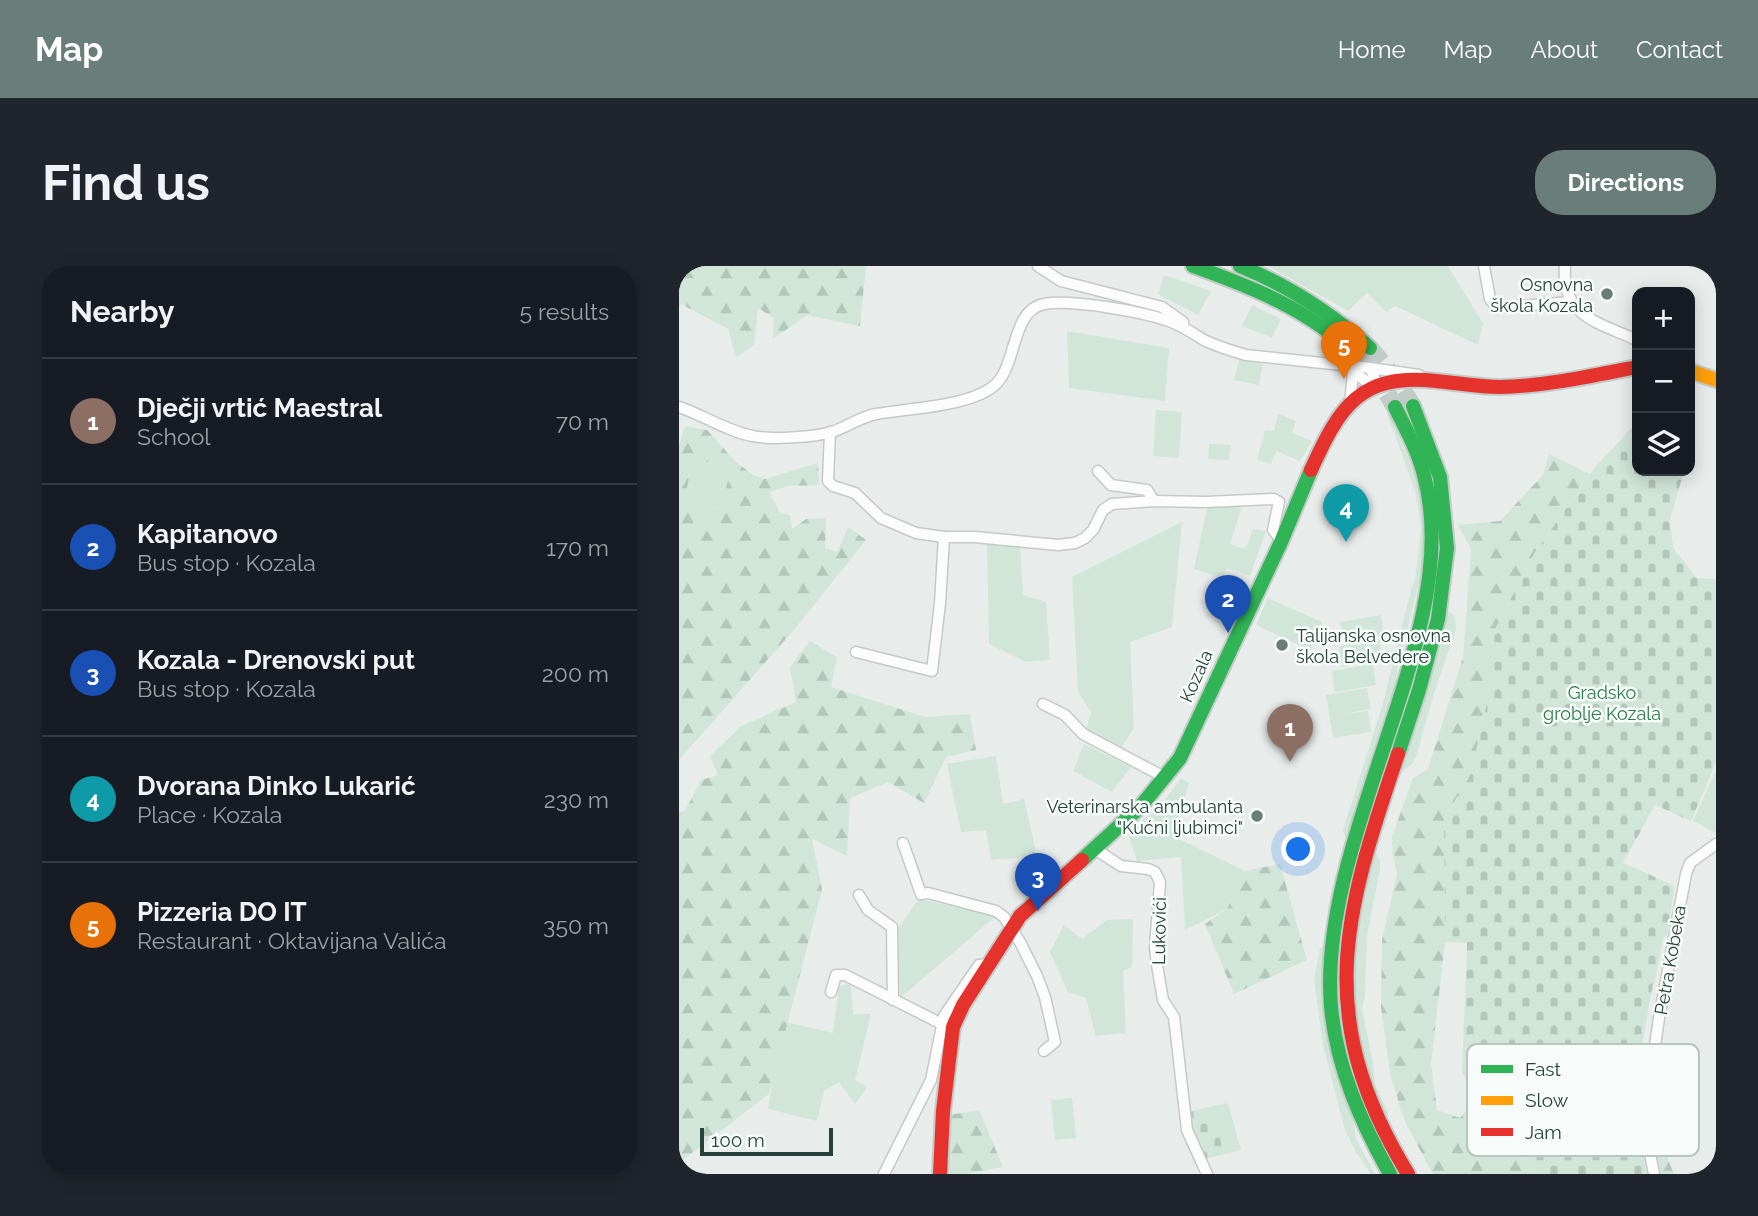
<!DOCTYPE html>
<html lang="en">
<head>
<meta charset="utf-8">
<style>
  body { margin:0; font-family:Raleway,sans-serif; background:#20242c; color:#f1f3f6 }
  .controls { position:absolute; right:21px; top:21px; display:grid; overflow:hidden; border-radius:14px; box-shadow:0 4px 18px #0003 }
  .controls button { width:63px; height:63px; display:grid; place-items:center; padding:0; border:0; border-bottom:2px solid #363941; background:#171b24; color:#f1f3f6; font:35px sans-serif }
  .scale { position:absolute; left:21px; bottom:18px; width:133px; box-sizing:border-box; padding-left:7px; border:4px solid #24423a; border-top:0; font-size:19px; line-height:24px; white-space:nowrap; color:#24423a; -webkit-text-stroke:5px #f7fbf9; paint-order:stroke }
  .you { position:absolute; left:620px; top:584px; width:24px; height:24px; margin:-18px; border:5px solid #fff; border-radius:50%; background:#1a73e8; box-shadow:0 0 0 10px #1a73e833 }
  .badge { display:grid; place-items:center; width:46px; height:46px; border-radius:50%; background:#697e78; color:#fff; font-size:23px; font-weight:700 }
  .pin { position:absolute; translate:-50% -58px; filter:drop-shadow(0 2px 4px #0008) }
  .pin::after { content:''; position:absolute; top:37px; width:24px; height:21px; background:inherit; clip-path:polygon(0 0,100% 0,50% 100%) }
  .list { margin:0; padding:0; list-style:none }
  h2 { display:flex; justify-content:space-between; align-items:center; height:91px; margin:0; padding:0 28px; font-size:30px }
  h2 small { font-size:23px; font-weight:400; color:#9ea1a6 }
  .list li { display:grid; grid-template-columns:46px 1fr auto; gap:21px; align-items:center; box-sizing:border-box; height:126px; padding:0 28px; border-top:2px solid #363941 }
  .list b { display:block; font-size:26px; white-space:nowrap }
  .list p { margin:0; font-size:23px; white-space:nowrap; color:#9ea1a6 }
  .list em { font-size:23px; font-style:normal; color:#9ea1a6 }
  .icon { flex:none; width:38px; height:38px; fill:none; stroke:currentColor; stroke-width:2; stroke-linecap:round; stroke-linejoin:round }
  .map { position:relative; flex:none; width:1037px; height:908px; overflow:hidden; border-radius:28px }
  header { display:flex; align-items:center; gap:42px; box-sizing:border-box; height:98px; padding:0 35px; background:#697e78; color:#fff }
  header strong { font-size:33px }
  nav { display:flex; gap:38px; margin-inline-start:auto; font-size:24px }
  .intro { display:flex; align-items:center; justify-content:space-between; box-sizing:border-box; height:168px; padding:0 42px }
  h1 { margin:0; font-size:49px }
  .button { padding:18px 32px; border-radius:28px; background:#697e78; color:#fff; font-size:24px; font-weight:700 }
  main { display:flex; gap:42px; padding:0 42px }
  aside { flex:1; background:#171b24; border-radius:28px; box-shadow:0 4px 18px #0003 }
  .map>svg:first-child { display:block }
</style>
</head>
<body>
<header>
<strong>Map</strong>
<nav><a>Home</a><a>Map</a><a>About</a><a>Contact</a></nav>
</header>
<div class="intro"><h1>Find us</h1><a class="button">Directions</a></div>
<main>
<aside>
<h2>Nearby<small>5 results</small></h2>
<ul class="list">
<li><span class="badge" style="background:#8d6e63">1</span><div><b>Dječji vrtić Maestral</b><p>School</p></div><em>70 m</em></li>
<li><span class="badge" style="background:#1a4fb4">2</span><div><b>Kapitanovo</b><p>Bus stop · Kozala</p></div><em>170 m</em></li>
<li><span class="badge" style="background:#1a4fb4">3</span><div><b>Kozala - Drenovski put</b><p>Bus stop · Kozala</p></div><em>200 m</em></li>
<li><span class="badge" style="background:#0f9aa8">4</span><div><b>Dvorana Dinko Lukarić</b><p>Place · Kozala</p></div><em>230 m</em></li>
<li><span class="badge" style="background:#e8710a">5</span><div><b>Pizzeria DO IT</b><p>Restaurant · Oktavijana Valića</p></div><em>350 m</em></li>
</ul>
</aside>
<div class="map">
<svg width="1037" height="908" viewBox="0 0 1037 908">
  <defs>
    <pattern id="forest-firs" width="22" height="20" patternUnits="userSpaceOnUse" patternTransform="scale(1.75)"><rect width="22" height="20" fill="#d1e6d8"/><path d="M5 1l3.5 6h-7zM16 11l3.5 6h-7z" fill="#b3c6ba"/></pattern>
    <pattern id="cemetery-stones" width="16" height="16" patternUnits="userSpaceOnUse" patternTransform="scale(1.75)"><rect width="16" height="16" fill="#d1e6d8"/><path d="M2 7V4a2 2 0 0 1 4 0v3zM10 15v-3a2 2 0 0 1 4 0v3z" fill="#b3c6ba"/></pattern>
  </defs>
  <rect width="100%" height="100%" fill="#e8edeb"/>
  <g fill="#d1e6d8">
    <path d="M589,0H769L804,57L799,79L716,40L707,46L688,27L669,45Z"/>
    <path d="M485,9L532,25L519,49L479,28Z"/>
    <path d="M573,39L602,53L593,72L563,60Z"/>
    <path d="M388,65L490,82L486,135L390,122Z"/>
    <path d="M560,94L584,98L580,119L555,114Z"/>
    <path d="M477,144L503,146L500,192L474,190Z"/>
    <path d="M710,146L741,219L748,286L718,404L717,425L659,605L667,575L664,564L703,441L733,320L736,314L742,262L736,224L708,148Z"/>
    <path d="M599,148L617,155L613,167L633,175L621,195L597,185L592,198L578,194L586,164L595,165Z"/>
    <path d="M530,178L552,179L550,194L529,193Z"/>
    <path d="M14,193L52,201L43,244L4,236Z"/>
    <path d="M563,240L551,278L567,283L574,263L587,265L571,310L548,302L543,312L515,303L528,242Z"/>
    <path d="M503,256L493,361L451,376L455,462L440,485L406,467L412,446L399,425L393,311Z"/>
    <path d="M308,276L341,279L344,329L367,336L371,394L347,396L310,378Z"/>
    <path d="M589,332L643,356L631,384L577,359Z"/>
    <path d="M770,345L776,350L777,363L754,430L737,491L733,498L719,509Z"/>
    <path d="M702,349L705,370L665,377L661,356Z"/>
    <path d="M700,373L704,394L663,401L660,380Z"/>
    <path d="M694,398L697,419L656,426L653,405Z"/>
    <path d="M688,422L692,443L664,448L689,445L692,466L654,472L647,429Z"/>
    <path d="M405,478L452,501L433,526L394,505Z"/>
    <path d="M317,490L324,538L345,533L358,590L312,594L307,564L282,566L268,498Z"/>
    <path d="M1037,504V567L1014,555Z"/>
    <path d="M502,512L510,517L494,570L566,605L548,643L506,664L502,591L458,595L449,567L482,539Z"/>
    <path d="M696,585L701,595V603L688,670L686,730L683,742L694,797L696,818L709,846L708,857L687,810L673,735L678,654Z"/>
    <path d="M240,633L317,650L221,732L218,664Z"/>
    <path d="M454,653L453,701L444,705L447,767L417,770L407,732L389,726L371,686L385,659L403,673L428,654Z"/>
    <path d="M647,680L677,873L696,908H692L674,881L665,861L644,779L635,714L641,682Z"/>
    <path d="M172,718L174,748H192L176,814L188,821L176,838L160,816L145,825L138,855L89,843L103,755L154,767L160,720Z"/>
    <path d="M393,832L397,872L376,874L372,834Z"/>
    <path d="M549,837L562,884L546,888L530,841Z"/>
  </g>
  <g fill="url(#forest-firs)" fill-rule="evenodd">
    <path d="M0,0H187L181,60L128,49L94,73L95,52L79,42L75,79L57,91L49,63L2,38L0,40Z"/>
    <path d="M6,160L28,164L56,195L74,209L86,213L139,197L140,219L109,220L90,226L101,247L111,249L113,263L127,253L147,252L146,282L158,286L169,261L187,274L114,365L0,494V178ZM14,193L52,201L42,244L5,236Z"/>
    <path d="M870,188L911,208L855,288L809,377V432L792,508L765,553L766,676L752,798L758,844L781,852L799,831L832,848L854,908H754L727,858L721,841L711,807L702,741L703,674L718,608L714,589L713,571L734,512L749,503L784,391L792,283L779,259L821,255L864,209Z"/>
    <path d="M131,375L158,391L152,421L246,451L291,448L297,484L267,491L245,537L209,516L171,532L168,590L133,573L143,624L90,828L0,897V546L6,545L22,514L39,509L31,490L62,460L117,436L111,401Z"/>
    <path d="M601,598L628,694L555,728L526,658L548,643L566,605Z"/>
    <path d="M974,796L997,798L1016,808L978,867L995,908H976L967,849Z"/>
    <path d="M300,844L324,901L288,908H266L270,849Z"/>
  </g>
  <g fill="url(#cemetery-stones)">
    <path d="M958,156V205H1005L991,254L994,282L1018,312L1037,313V497L1012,555L976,539L944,597L994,619L995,626L988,669L984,672L976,716L974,718L953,835L955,883L963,884L969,908H854L832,848L799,831L783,806L788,677L766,676L765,553L792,508L809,432V377L855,288L917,200Z"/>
    <path d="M530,841L546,888L526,893L513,867L510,846Z"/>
  </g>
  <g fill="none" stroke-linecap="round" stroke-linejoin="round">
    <g stroke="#c1cbc8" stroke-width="18" stroke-dasharray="18 9" stroke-linecap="butt">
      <path d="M691,82L714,110L734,140"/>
      <path d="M674,86L702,117L716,141"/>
    </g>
    <g stroke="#c5cac8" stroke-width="13">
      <g id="street">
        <path d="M359,0L382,15L483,41L504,56"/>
        <path d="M805,0L811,33L818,42L891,36"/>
        <path d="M886,0C882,51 921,57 958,74"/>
        <path d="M669,101L694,121"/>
        <path d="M691,102L740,109"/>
        <path d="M671,137L674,106"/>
        <path d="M0,141C24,149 50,166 74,170C91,174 136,171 153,166C168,161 181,151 197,148C229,142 295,141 318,117C338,96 333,44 365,38C392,33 468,46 495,57C507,62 516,69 527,75C540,81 553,85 567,89L691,102L695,111L694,121"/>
        <path d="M151,166L149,215L154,220L176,227L202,252L237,267L265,271H296L379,279L396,277L406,272L414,264L424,244L433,238L475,235L527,236L595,233L600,236L594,264L602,274"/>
        <path d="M419,205L432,219L468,224L475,235"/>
        <path d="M177,386L253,405L261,337L265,271"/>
        <path d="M364,438L386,449L404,468L487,512"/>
        <path d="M224,577L242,628L249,627L317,645L325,651L341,676L358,710L366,731L376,776L365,785"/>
        <path d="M416,583L442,600L469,603L476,606L481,616L476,681L478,699L484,734L495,751L508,864L528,908"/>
        <path d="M180,629L189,644L213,661L214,734"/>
        <path d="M152,726L157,709H166L263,758"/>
        <path d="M205,908L252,814L265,750L300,699L309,698"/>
        <path d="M975,908L967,867L966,847L980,752L1007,608L1011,597L1037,578"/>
        <path d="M1036,908L1037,906"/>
      </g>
    </g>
    <g stroke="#c3cbc8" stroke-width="18">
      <g id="fast">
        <path d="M514,0C573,21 628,43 674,86"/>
        <path d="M561,0C610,20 652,47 691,82"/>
        <path d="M719,488L740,424L759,353L768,282L761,211L734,140"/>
        <path d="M403,594L462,540L501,492L602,276L632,204"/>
        <path d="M711,908C682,856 657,800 652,740C643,632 701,505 730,402C748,340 762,273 745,209C739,185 727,163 716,141"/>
      </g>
    </g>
    <g stroke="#c3cbc8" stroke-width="18">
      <path id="slow" d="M1011,105L1037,114"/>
    </g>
    <g stroke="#c3cbc8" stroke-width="18">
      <g id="jam">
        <path d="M632,204C661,140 681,107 757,115C779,117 800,121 821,121C867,120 913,110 958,101"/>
        <path d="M719,488C664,650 634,752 729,908"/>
        <path d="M261,908L264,845L274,761L284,739L341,650L403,594"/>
      </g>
    </g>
    <use href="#street" stroke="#fcfcfc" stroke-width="10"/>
    <use href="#fast" stroke="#30b455" stroke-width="14"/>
    <use href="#slow" stroke="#ff9f0a" stroke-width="14"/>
    <use href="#jam" stroke="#e5322d" stroke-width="14"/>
  </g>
  <g fill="#697e78" stroke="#f7fbf9" stroke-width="2.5">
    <circle cx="928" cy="28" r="7"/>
    <circle cx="603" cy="379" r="7"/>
    <circle cx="578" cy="550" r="7"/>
  </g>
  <g text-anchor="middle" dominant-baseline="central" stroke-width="5" stroke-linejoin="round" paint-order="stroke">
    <g font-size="18" fill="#24423a" stroke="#f7fbf9" text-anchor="end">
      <text x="914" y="18">Osnovna<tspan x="914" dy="21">škola Kozala</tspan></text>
      <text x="617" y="369" text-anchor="start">Talijanska osnovna<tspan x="617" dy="21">škola Belvedere</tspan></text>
      <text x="564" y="540">Veterinarska ambulanta<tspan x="564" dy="21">"Kućni ljubimci"</tspan></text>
    </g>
    <g font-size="18" fill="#24423a" stroke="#f7fbf9">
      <text transform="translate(517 410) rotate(-66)">Kozala</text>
      <text transform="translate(480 665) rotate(-89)">Lukovići</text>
      <text transform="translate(991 694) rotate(-80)">Petra Kobeka</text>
    </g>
    <g font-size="18" fill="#2d7a4b" stroke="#f7fbf9">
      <text x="923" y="426">Gradsko<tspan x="923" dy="21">groblje Kozala</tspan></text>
    </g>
  </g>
  <rect x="788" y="778" width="232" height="112" rx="10" fill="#f7fbf9" stroke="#b8c4c0" stroke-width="2"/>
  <rect x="802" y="799" width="32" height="8" fill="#30b455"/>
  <rect x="802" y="830" width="32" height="9" fill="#ff9f0a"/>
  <rect x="802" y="862" width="32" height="8" fill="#e5322d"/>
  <g font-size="19" fill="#24423a">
    <text x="846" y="810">Fast</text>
    <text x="846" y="841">Slow</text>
    <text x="846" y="873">Jam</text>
  </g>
</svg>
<div class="controls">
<button>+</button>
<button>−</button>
<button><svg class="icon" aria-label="layers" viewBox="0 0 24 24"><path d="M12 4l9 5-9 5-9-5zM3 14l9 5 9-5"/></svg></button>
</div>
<div class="scale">100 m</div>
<div class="you"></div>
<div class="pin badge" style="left:611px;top:496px;background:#8d6e63">1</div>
<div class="pin badge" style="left:549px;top:367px;background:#1a4fb4">2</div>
<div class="pin badge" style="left:359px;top:645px;background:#1a4fb4">3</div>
<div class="pin badge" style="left:667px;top:276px;background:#0f9aa8">4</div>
<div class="pin badge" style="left:665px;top:113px;background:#e8710a">5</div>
</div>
</main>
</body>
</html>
